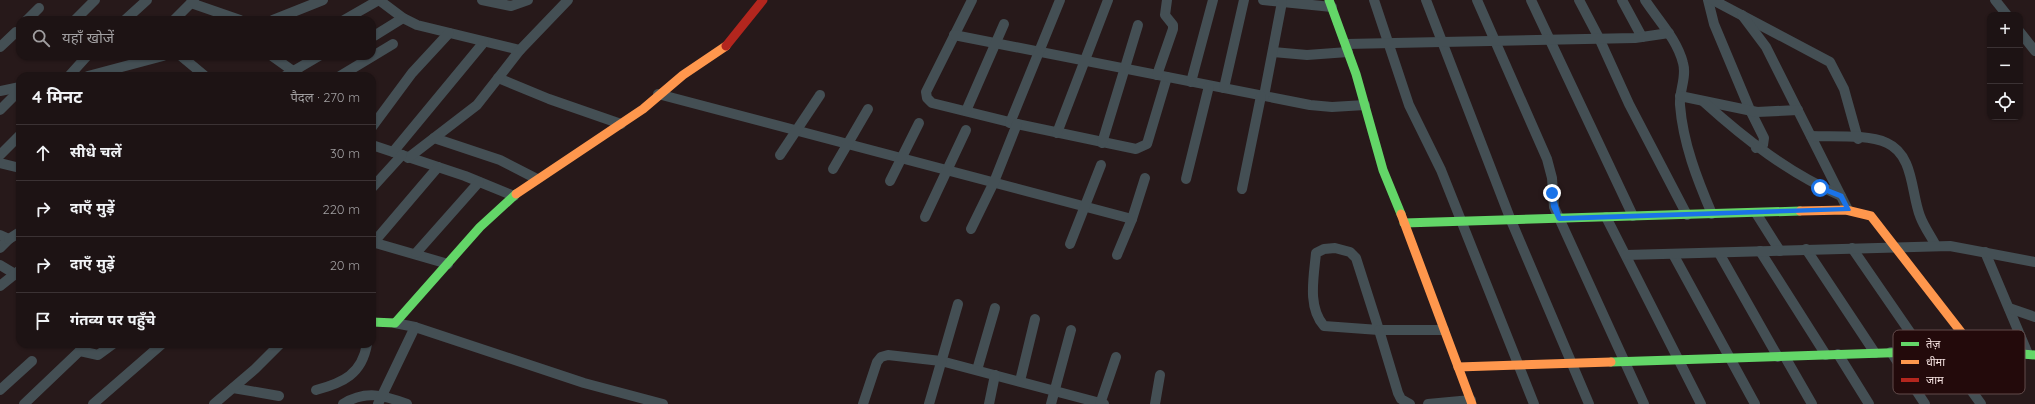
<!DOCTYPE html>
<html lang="hi">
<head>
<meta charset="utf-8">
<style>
  body { margin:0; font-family:Quicksand,"Noto Sans Devanagari",sans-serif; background:#2a2022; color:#f1f3f6 }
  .controls { position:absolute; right:12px; top:12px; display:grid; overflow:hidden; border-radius:8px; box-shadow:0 1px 3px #0004 }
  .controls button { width:36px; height:36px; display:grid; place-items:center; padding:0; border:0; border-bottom:1px solid #3b3234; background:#1d1314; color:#f1f3f6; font:20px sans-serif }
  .stop { position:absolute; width:12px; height:12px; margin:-9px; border:3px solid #1a73e8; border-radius:50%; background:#fff }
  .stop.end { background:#1a73e8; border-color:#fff; box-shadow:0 1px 4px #0008 }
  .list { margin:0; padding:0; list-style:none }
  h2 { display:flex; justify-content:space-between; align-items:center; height:52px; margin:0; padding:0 16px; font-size:17px }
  h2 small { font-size:13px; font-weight:400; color:#a09ea0 }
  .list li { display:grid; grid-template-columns:26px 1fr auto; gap:12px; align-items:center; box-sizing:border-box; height:56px; padding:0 16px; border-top:1px solid #3b3234 }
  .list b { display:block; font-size:15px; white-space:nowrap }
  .list em { font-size:13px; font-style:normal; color:#a09ea0 }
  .icon { flex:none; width:22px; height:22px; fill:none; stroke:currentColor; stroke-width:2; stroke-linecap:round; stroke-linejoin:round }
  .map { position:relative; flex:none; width:2035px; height:404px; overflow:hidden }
  .search { position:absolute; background:#1d1314; box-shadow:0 1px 3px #0004; left:16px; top:16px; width:360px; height:44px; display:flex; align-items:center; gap:10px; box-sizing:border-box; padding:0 14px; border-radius:12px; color:#a09ea0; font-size:15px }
  .panel { position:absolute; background:#1d1314; box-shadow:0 1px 3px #0004; left:16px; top:72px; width:360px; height:276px; border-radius:12px }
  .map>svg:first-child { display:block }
</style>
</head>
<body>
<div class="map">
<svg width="2035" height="404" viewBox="0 0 2035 404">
  <rect width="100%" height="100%" fill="#27191a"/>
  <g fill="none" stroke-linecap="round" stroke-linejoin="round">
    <g stroke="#444f54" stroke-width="10">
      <path d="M379,0L403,18L417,25L520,50"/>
      <path d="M482,0L511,6L528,0"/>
      <path d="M972,0L926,92L927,98L932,103L1017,124L1136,149L1147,144L1167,77"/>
      <path d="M1263,0L1332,7"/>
      <path d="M1374,0L1409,105L1441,170L1534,404"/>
      <path d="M1426,0L1510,218L1589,404"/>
      <path d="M1477,0L1547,159L1552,178L1554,207L1644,404"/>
      <path d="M1531,0L1633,216"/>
      <path d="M1579,0L1599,38L1629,104L1687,215"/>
      <path d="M1622,0L1642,37"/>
      <path d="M1645,0C1658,20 1677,39 1683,63C1687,77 1679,91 1680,105C1683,143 1697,179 1712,214"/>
      <path d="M1708,0L1714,24L1750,110L1764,138L1763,145L1756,148"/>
      <path d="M1713,0L1830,62L1844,89L1858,139"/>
      <path d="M1995,0L2007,15"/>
      <path d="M191,3L240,20"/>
      <path d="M1742,15L1766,47L1848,210"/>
      <path d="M27,20L39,8"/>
      <path d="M75,20L95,0"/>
      <path d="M125,20L147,0"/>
      <path d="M174,20L194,0"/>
      <path d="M273,20L323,0"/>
      <path d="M344,20L379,0"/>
      <path d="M2020,32L2035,51"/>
      <path d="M954,35L1310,105L1332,107L1365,105"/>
      <path d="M374,36L403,18"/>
      <path d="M1346,44L1635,38L1669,33"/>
      <path d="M0,47L16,32H20"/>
      <path d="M1273,52L1307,55L1348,52"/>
      <path d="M181,56L205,76"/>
      <path d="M272,56L300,76"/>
      <path d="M1157,75L1173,29V25L1165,15L1167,0"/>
      <path d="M69,76L87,56"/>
      <path d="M88,76L163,56"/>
      <path d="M285,76L319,56"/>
      <path d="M340,76L393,44"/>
      <path d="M498,78L549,99L621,124"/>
      <path d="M1191,82L1213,0"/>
      <path d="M1224,88L1244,0"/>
      <path d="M0,91L20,87"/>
      <path d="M658,94L1132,219"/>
      <path d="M1264,96L1282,2"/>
      <path d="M1680,96L1757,112L1798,110"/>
      <path d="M1704,102C1746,140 1789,173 1841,196"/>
      <path d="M0,110L20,90"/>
      <path d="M966,111L1004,24"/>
      <path d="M1010,123L1060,0"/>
      <path d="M372,127L412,73L449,33"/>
      <path d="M1057,133L1108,0"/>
      <path d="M1811,136C1833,137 1867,134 1887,143C1914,155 1911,193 1920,216C1924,227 1931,236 1936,246"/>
      <path d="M434,138L500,160L537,179"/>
      <path d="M1102,143L1138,25"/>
      <path d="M372,145L465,176L514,196"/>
      <path d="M393,152L484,42"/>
      <path d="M0,155L20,135"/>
      <path d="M780,155L820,95"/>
      <path d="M408,158L477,105L520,50L568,0"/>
      <path d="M0,163L20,168"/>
      <path d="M833,169L868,109"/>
      <path d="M1186,179L1209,86"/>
      <path d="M890,181L919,123"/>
      <path d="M372,188L402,155"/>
      <path d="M1242,189L1261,96"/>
      <path d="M1756,213L1780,251"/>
      <path d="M925,217L966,130"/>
      <path d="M1606,217L1701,404"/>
      <path d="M971,229L994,182L1017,124"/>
      <path d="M0,235L9,239L0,248"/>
      <path d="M9,239L20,232"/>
      <path d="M372,242L448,264"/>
      <path d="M374,242L438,167"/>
      <path d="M1070,244L1101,165"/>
      <path d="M1335,248L1350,252L1356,258L1379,330L1324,326C1307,307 1314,276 1316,253L1324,249Z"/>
      <path d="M1852,248L1923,351"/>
      <path d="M1806,249L1875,353"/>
      <path d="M1760,251L1826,355"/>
      <path d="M1985,252L2028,354"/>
      <path d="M416,253L479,182"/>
      <path d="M1719,253L1778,357"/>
      <path d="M1673,254L1755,404"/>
      <path d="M1117,255L1132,219L1145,178"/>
      <path d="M1626,255L1950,246L2035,262"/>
      <path d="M0,265L20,277"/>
      <path d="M0,286L20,270"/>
      <path d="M2009,308L2035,317"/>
      <path d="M395,323L415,327L584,383L663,404"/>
      <path d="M1379,330H1444"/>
      <path d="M1379,330L1398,393L1401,399L1410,404"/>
      <path d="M80,351L98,355L113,344"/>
      <path d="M1943,351L1981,404"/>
      <path d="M1891,352L1925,404"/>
      <path d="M1838,354L1869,404"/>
      <path d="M1785,357L1812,404"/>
      <path d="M977,370L995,308"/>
      <path d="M1020,381L1035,319"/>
      <path d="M233,388L279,396"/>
      <path d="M0,390L32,361"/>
      <path d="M316,390C343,383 362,374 367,344"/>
      <path d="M24,404L87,344"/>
      <path d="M93,404L162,344"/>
      <path d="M214,404L255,369L280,344"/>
      <path d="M343,404C365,390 384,395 407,404"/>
      <path d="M378,404L415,327"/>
      <path d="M863,404L877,362L881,357L888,355L941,361L1104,404"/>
      <path d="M929,404L958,304"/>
      <path d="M989,404L995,375"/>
      <path d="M1051,404L1071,330"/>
      <path d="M1100,404L1116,357"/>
      <path d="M1155,404L1160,375"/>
      <path d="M1428,404L1471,400"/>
    </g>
    <g stroke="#63d668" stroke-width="9">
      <path d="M1329,0L1356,74L1383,170L1401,214"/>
      <path d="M1404,223L1800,211"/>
      <path d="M372,322L395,323L480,227L516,194"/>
      <path d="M1611,362L1975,350L2035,355"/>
    </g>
    <g stroke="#ff974d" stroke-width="9">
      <path d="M516,194L643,109L683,75L726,46"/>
      <path d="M1800,211L1846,210L1871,216L1975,350"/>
      <path d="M1401,214L1472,404"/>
      <path d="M1458,367L1611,362"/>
    </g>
    <path stroke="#b3261e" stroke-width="9" d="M726,46L763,0"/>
  </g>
  <path fill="#1a73e8" d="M1820,185L1843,194L1851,210L1850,211L1559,221L1557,220L1551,207L1549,193L1554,191L1561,216L1844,207L1839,198L1817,189L1816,188Z"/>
  <rect x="1893" y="330" width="132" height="64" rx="6" fill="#230a0b" stroke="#624b4b" stroke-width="1"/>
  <rect x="1901" y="342" width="18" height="4" fill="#63d668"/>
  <rect x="1901" y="360" width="18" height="4" fill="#ff974d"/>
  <rect x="1901" y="378" width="18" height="4" fill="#b3261e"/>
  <g font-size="11" fill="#f5e2e1">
    <text x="1926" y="348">तेज़</text>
    <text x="1926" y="366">धीमा</text>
    <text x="1926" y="384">जाम</text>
  </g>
</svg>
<div class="controls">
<button>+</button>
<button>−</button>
<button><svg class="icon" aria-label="locate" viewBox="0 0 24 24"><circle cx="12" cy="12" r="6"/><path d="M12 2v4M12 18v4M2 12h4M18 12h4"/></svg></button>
</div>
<div class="stop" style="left:1820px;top:188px"></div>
<div class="stop end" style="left:1552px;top:193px"></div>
<div class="search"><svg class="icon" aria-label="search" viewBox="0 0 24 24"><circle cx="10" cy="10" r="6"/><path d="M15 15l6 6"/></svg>यहाँ खोजें</div>
<section class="panel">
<h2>4 मिनट<small>पैदल · 270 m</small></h2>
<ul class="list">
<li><svg class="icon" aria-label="ahead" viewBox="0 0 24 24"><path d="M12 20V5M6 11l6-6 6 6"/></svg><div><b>सीधे चलें</b></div><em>30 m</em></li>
<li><svg class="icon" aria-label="right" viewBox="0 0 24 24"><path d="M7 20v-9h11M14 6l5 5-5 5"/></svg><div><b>दाएँ मुड़ें</b></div><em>220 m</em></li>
<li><svg class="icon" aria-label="right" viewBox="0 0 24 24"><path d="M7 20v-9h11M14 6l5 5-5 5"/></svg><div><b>दाएँ मुड़ें</b></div><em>20 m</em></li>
<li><svg class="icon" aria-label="arrive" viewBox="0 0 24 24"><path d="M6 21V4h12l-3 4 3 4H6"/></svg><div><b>गंतव्य पर पहुँचे</b></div></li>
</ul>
</section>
</div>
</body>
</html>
